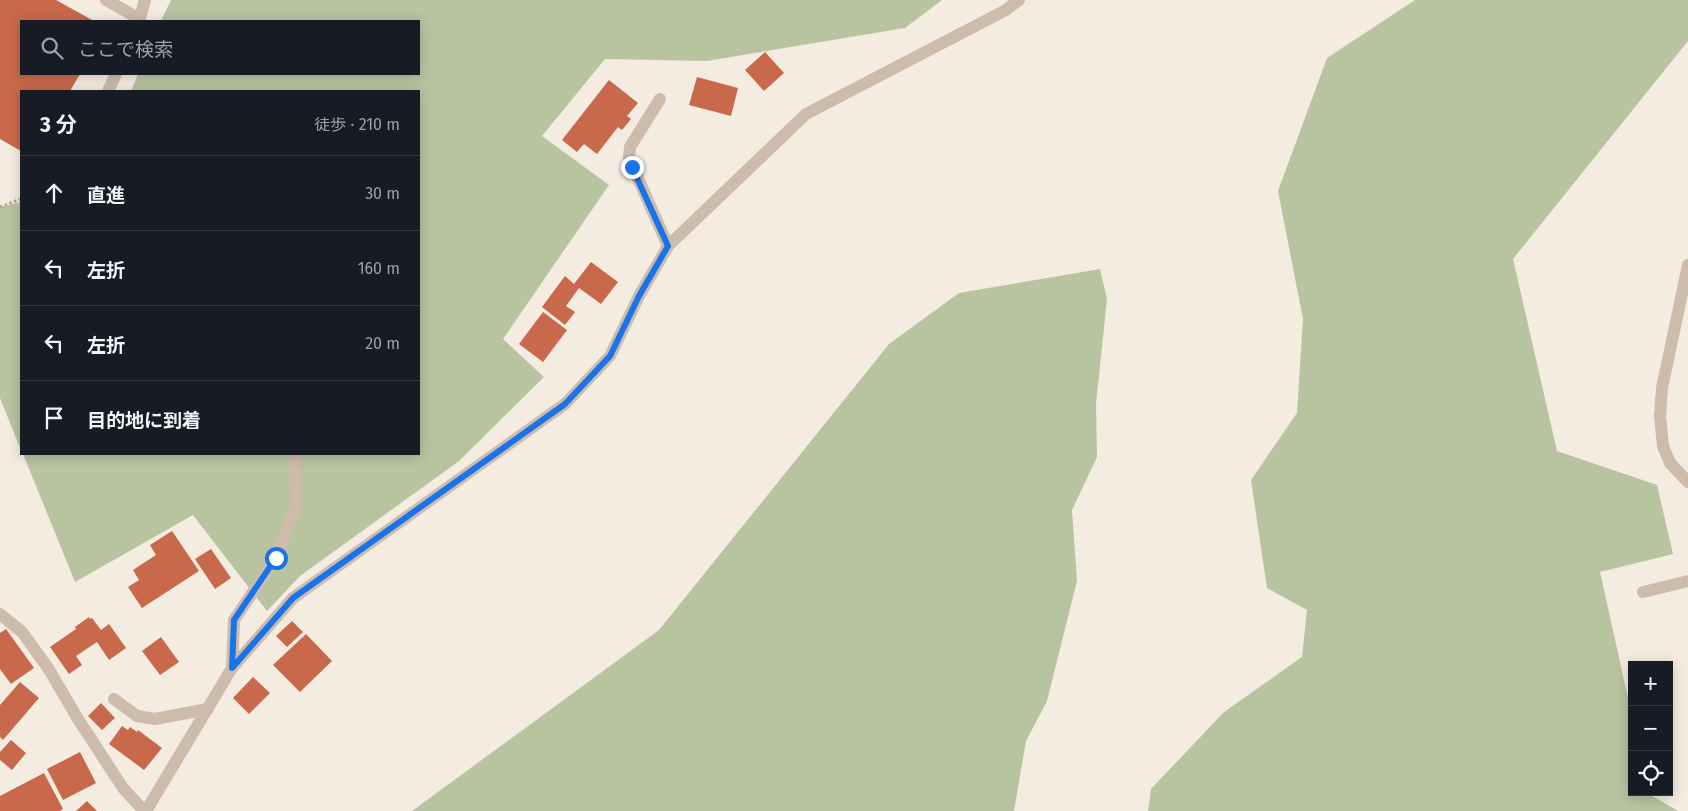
<!DOCTYPE html>
<html lang="ja">
<head>
<meta charset="utf-8">
<style>
  body { margin:0; font-family:"Fira Sans","Noto Sans JP",sans-serif; background:#20242c; color:#f1f3f6 }
  .controls { position:absolute; right:15px; bottom:15px; display:grid; overflow:hidden; border-radius:0px; box-shadow:0 2px 12px #0003 }
  .controls button { width:45px; height:45px; display:grid; place-items:center; padding:0; border:0; border-bottom:1px solid #363941; background:#171b24; color:#f1f3f6; font:25px sans-serif }
  .stop { position:absolute; width:15px; height:15px; margin:-11px; border:4px solid #1a73e8; border-radius:50%; background:#fff }
  .stop.end { background:#1a73e8; border-color:#fff; box-shadow:0 1px 5px #0008 }
  .list { margin:0; padding:0; list-style:none }
  h2 { display:flex; justify-content:space-between; align-items:center; height:65px; margin:0; padding:0 20px; font-size:21px }
  h2 small { font-size:16px; font-weight:400; color:#9ea1a6 }
  .list li { display:grid; grid-template-columns:32px 1fr auto; gap:15px; align-items:center; box-sizing:border-box; height:75px; padding:0 20px; border-top:1px solid #363941 }
  .list b { display:block; font-size:19px; white-space:nowrap }
  .list em { font-size:16px; font-style:normal; color:#9ea1a6 }
  .icon { flex:none; width:28px; height:28px; fill:none; stroke:currentColor; stroke-width:2; stroke-linecap:round; stroke-linejoin:round }
  .map { position:relative; flex:none; width:1688px; height:811px; overflow:hidden }
  .search { position:absolute; background:#171b24; box-shadow:0 2px 12px #0003; left:20px; top:20px; width:400px; height:55px; display:flex; align-items:center; gap:12px; box-sizing:border-box; padding:0 18px; border-radius:0px; color:#9ea1a6; font-size:19px }
  .panel { position:absolute; background:#171b24; box-shadow:0 2px 12px #0003; left:20px; top:90px; width:400px; height:365px; border-radius:0px }
  .map>svg:first-child { display:block }
</style>
</head>
<body>
<div class="map">
<svg width="1688" height="811" viewBox="0 0 1688 811">
  <rect width="100%" height="100%" fill="#f4ebe1"/>
  <g fill="#b8c4a0">
    <path d="M171,0H942L905,28L707,61L605,59L542,136L609,185L503,339L544,377L459,461L300,576L267,611L193,515L75,582L23,454H419V91H131L138,74H419V21H161Z"/>
    <path d="M1415,0H1688V41L1513,259L1557,451L1657,485L1673,554L1600,572L1632,716V792H1649V794L1678,811H1148L1151,789L1224,712L1302,657L1307,610L1267,588L1251,480L1297,413L1303,319L1278,191L1327,58Z"/>
    <path d="M21,202V450L0,398V207Z"/>
    <path d="M1100,269L1107,299L1096,404L1097,457L1072,510L1077,581L1047,701L1026,741L1014,811H412L659,630L889,344L959,293Z"/>
  </g>
  <g fill="#c8694b">
    <path d="M0,0H56L94,21H21V74H80L70,91H21V151L0,139Z"/>
    <path d="M765,52L784,73L764,91L745,70Z"/>
    <path d="M697,77L738,88L731,116L689,105Z"/>
    <path d="M609,80L638,103L627,116L631,119L622,130L618,127L597,154L584,144L577,152L562,140Z"/>
    <path d="M591,262L618,282L601,304L579,288L566,306L575,312L565,325L542,307L565,276L574,284Z"/>
    <path d="M543,312L567,330L543,362L519,344Z"/>
    <path d="M172,531L199,571L142,608L128,587L139,580L133,570L156,555L150,545Z"/>
    <path d="M211,549L231,578L215,589L195,559Z"/>
    <path d="M89,617L90,619L92,618L101,630L109,624L126,648L109,660L97,642L76,656L82,665L69,674L50,647L76,629L75,627Z"/>
    <path d="M292,621L303,632L287,647L276,636Z"/>
    <path d="M6,629L34,668L11,684L0,669V633Z"/>
    <path d="M306,634L332,661L300,692L273,665Z"/>
    <path d="M161,637L179,662L160,675L142,651Z"/>
    <path d="M253,677L270,693L249,714L233,698Z"/>
    <path d="M20,682L39,698L3,740L0,737V705Z"/>
    <path d="M101,703L115,718L102,730L88,716Z"/>
    <path d="M122,726L128,730L130,727L137,732L138,730L162,748L144,770L109,744Z"/>
    <path d="M11,740L26,753L12,770L0,760V752Z"/>
    <path d="M80,752L96,783L63,800L47,769Z"/>
    <path d="M44,773L63,809L60,811H0V796Z"/>
    <path d="M87,801L97,811H76Z"/>
  </g>
  <g fill="none" stroke-linecap="round" stroke-linejoin="round">
    <path stroke="#b9a596" stroke-width="3" stroke-dasharray="2.5 2.5" stroke-linecap="butt" d="M0,207L21,199"/>
    <g stroke="#cdbbac" stroke-width="12">
      <path d="M106,0L140,19"/>
      <path d="M139,21L145,0"/>
      <path d="M108,91L116,74"/>
      <path d="M660,99L630,147L629,158L668,246"/>
      <path d="M1688,265L1662,388L1660,416L1663,446L1670,463L1688,482"/>
      <path d="M1643,592L1688,581"/>
      <path d="M0,614L22,632L48,668L78,719L123,788L144,811"/>
      <path d="M232,668L234,620L276,558L296,507L295,454"/>
      <path d="M114,699L137,716L155,719L208,709"/>
      <path d="M146,811L232,668L293,598L565,404L610,356L639,296L668,246L806,114L1006,10L1019,0"/>
    </g>
  </g>
  <g fill="none" stroke-linecap="round" stroke-linejoin="round">
    <path stroke="#1a73e8" stroke-width="6" d="M276,558L234,620L232,668L293,598L565,404L610,356L639,296L668,246L632,167"/>
  </g>
</svg>
<div class="controls">
<button>+</button>
<button>−</button>
<button><svg class="icon" aria-label="locate" viewBox="0 0 24 24"><circle cx="12" cy="12" r="6"/><path d="M12 2v4M12 18v4M2 12h4M18 12h4"/></svg></button>
</div>
<div class="stop" style="left:276px;top:558px"></div>
<div class="stop end" style="left:632px;top:167px"></div>
<div class="search"><svg class="icon" aria-label="search" viewBox="0 0 24 24"><circle cx="10" cy="10" r="6"/><path d="M15 15l6 6"/></svg>ここで検索</div>
<section class="panel">
<h2>3 分<small>徒歩 · 210 m</small></h2>
<ul class="list">
<li><svg class="icon" aria-label="ahead" viewBox="0 0 24 24"><path d="M12 20V5M6 11l6-6 6 6"/></svg><div><b>直進</b></div><em>30 m</em></li>
<li><svg class="icon" aria-label="left" viewBox="0 0 24 24"><path d="M17 20v-9H6M10 6l-5 5 5 5"/></svg><div><b>左折</b></div><em>160 m</em></li>
<li><svg class="icon" aria-label="left" viewBox="0 0 24 24"><path d="M17 20v-9H6M10 6l-5 5 5 5"/></svg><div><b>左折</b></div><em>20 m</em></li>
<li><svg class="icon" aria-label="arrive" viewBox="0 0 24 24"><path d="M6 21V4h12l-3 4 3 4H6"/></svg><div><b>目的地に到着</b></div></li>
</ul>
</section>
</div>
</body>
</html>
